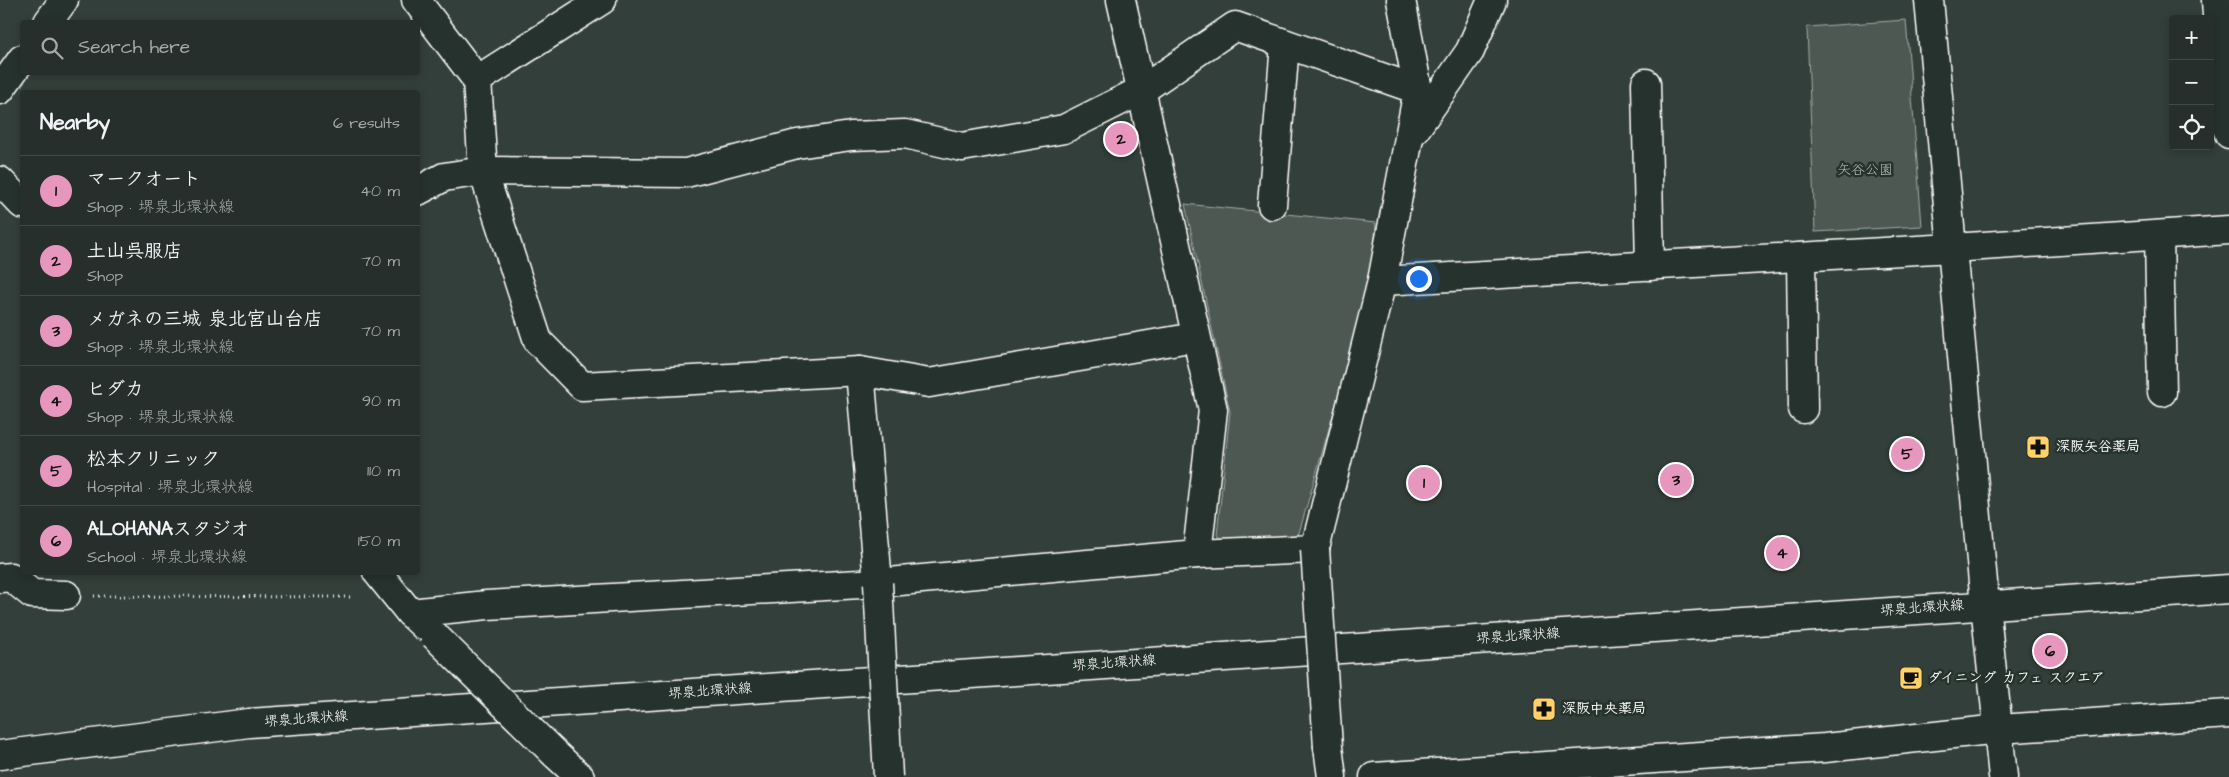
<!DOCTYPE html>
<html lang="en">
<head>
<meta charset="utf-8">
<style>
  body { margin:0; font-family:"Architects Daughter","Klee One",sans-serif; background:#2e3734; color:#f1f3f6 }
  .controls { position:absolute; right:15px; top:15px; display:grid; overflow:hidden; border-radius:5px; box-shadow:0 2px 8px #0003 }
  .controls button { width:45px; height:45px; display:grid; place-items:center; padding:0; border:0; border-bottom:1px solid #424a48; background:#262f2c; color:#f1f3f6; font:25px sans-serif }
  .you { position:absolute; left:1418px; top:278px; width:18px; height:18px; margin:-12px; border:4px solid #fff; border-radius:50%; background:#1a73e8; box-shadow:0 0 0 8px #1a73e833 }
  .badge { display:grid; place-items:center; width:32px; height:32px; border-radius:50%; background:#e797bd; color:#111; font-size:16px; font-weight:700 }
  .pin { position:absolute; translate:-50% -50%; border:2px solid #fff; box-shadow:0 1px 5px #0006 }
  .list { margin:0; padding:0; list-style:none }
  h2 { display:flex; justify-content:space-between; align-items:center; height:65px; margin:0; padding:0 20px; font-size:21px }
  h2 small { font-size:16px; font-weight:400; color:#a4a9a9 }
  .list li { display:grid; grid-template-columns:32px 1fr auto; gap:15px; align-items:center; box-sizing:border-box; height:70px; padding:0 20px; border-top:1px solid #424a48 }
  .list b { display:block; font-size:19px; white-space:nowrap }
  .list p { margin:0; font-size:16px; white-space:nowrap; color:#a4a9a9 }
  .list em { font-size:16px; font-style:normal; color:#a4a9a9 }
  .icon { flex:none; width:28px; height:28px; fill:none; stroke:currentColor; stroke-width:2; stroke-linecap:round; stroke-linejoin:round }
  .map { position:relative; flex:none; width:2229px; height:777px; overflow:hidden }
  .search { position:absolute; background:#262f2c; box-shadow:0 2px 8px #0003; left:20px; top:20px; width:400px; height:55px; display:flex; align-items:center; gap:12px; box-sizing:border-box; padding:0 18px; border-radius:5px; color:#a4a9a9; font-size:19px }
  .panel { position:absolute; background:#262f2c; box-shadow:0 2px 8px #0003; left:20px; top:90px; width:400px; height:485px; border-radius:5px }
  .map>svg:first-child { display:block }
</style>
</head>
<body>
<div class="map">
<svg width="2229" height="777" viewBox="0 0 2229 777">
  <rect width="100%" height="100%" fill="#333f3a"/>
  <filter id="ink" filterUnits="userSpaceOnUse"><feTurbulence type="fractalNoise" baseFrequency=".02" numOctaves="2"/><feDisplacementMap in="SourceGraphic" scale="10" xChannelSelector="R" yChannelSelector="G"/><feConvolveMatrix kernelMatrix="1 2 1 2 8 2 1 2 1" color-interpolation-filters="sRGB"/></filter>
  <g filter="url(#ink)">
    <g fill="#4d5853" stroke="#a6aca9">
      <path d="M1906,20L1922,226L1815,232L1807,27Z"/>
      <path d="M1185,204L1376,223L1372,279L1299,533L1287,541L1227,543L1217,535L1230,412Z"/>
    </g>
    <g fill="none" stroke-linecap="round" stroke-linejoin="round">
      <g stroke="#fff" stroke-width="31">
        <g id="minor">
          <path d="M416,0L477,80"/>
          <path d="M602,0L477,80L483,171L538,341L582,386L860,371L929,383L1195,337"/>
          <path d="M1121,0L1213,410L1197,554"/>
          <path d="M1401,0L1418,90"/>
          <path d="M1929,0L1985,604L2003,777"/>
          <path d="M2216,0L2224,121L2229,134"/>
          <path d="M48,22L64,0"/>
          <path d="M1646,83L1650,266"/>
          <path d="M0,90L22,59"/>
          <path d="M1415,130L1470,51L1492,0"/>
          <path d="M0,181L22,204"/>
          <path d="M1272,205L1285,44"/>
          <path d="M2159,235L2162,392"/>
          <path d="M1801,257L1803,409"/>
          <path d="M1382,281L1952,248L2229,230"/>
          <path d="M860,371L878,583"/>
          <path d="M377,572L410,613L424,626"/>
          <path d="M0,578L11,577L32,594L66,595"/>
          <path d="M410,613L487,605L878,583L1197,554L1315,549L1382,281L1418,90L1235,26L1142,90L1064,129L962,147L905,134L851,136L797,144L686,173L483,171L444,177L418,191"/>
          <path d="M1328,747L1332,777"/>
          <path d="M555,754L580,777"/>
          <path d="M1374,777L1825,748L1999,729L2229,714"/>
        </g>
      </g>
      <g stroke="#fff" stroke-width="31">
        <path id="major" d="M0,755L249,723L2229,589"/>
      </g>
      <path stroke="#fff" stroke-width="3" stroke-dasharray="1 4" stroke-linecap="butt" d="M94,596L351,597"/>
      <use href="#minor" stroke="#26332d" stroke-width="28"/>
      <use href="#major" stroke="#26332d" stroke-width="28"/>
      <g stroke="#fff" stroke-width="31" stroke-linecap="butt">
        <g id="minor-bridge">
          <path d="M1315,549L1328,747"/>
          <path d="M878,583L888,777"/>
          <path d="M434,635L555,754"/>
        </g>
      </g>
      <use href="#minor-bridge" stroke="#26332d" stroke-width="28"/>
    </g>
  </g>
  <defs>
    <g id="pharmacy-square" transform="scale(1.25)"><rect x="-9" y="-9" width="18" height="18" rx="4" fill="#ffd166" stroke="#26332d"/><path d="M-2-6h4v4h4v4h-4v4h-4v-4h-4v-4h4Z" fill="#111"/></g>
    <g id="cafe-square" transform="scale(1.25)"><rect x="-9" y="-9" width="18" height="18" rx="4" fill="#ffd166" stroke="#26332d"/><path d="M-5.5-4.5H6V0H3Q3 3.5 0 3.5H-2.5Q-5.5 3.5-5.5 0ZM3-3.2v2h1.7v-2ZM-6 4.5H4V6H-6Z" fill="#111"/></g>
  </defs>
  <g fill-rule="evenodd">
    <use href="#pharmacy-square" x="2038" y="447"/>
    <use href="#cafe-square" x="1911" y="678"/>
    <use href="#pharmacy-square" x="1544" y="709"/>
  </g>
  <g text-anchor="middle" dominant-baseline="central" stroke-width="5" stroke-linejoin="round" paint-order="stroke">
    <g font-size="14" fill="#b8bcba" stroke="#26332d">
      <text x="1865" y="170">矢谷公園</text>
    </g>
    <g font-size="14" font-weight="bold" fill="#fff" stroke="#26332d" text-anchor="start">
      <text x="2056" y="447">深阪矢谷薬局</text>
      <text x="1928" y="678">ダイニング カフェ スクエア</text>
      <text x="1562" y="709">深阪中央薬局</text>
    </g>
    <g font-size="14" fill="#fff" stroke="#26332d">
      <text transform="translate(1922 608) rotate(-4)">堺泉北環状線</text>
      <text transform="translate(1518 636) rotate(-4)">堺泉北環状線</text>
      <text transform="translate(1114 663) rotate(-4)">堺泉北環状線</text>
      <text transform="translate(710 691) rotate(-4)">堺泉北環状線</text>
      <text transform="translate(306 719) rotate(-4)">堺泉北環状線</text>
    </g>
  </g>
</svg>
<div class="controls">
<button>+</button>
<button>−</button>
<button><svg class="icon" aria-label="locate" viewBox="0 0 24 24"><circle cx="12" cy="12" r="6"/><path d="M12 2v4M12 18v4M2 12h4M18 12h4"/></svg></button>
</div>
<div class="you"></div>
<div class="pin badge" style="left:1424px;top:483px">1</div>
<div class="pin badge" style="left:1121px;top:139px">2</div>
<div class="pin badge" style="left:1676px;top:480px">3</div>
<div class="pin badge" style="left:1782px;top:553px">4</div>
<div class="pin badge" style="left:1907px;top:454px">5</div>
<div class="pin badge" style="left:2050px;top:651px">6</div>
<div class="search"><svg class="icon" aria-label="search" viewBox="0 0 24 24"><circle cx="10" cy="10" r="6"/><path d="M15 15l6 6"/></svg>Search here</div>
<section class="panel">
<h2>Nearby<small>6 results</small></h2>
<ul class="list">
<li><span class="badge">1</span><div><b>マークオート</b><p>Shop · 堺泉北環状線</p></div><em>40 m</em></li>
<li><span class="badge">2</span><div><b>土山呉服店</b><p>Shop</p></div><em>70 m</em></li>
<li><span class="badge">3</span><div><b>メガネの三城 泉北宮山台店</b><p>Shop · 堺泉北環状線</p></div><em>70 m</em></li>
<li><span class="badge">4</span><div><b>ヒダカ</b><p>Shop · 堺泉北環状線</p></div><em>90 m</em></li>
<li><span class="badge">5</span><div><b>松本クリニック</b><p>Hospital · 堺泉北環状線</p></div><em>110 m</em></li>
<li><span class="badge">6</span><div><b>ALOHANAスタジオ</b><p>School · 堺泉北環状線</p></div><em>150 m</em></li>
</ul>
</section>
</div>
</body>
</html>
